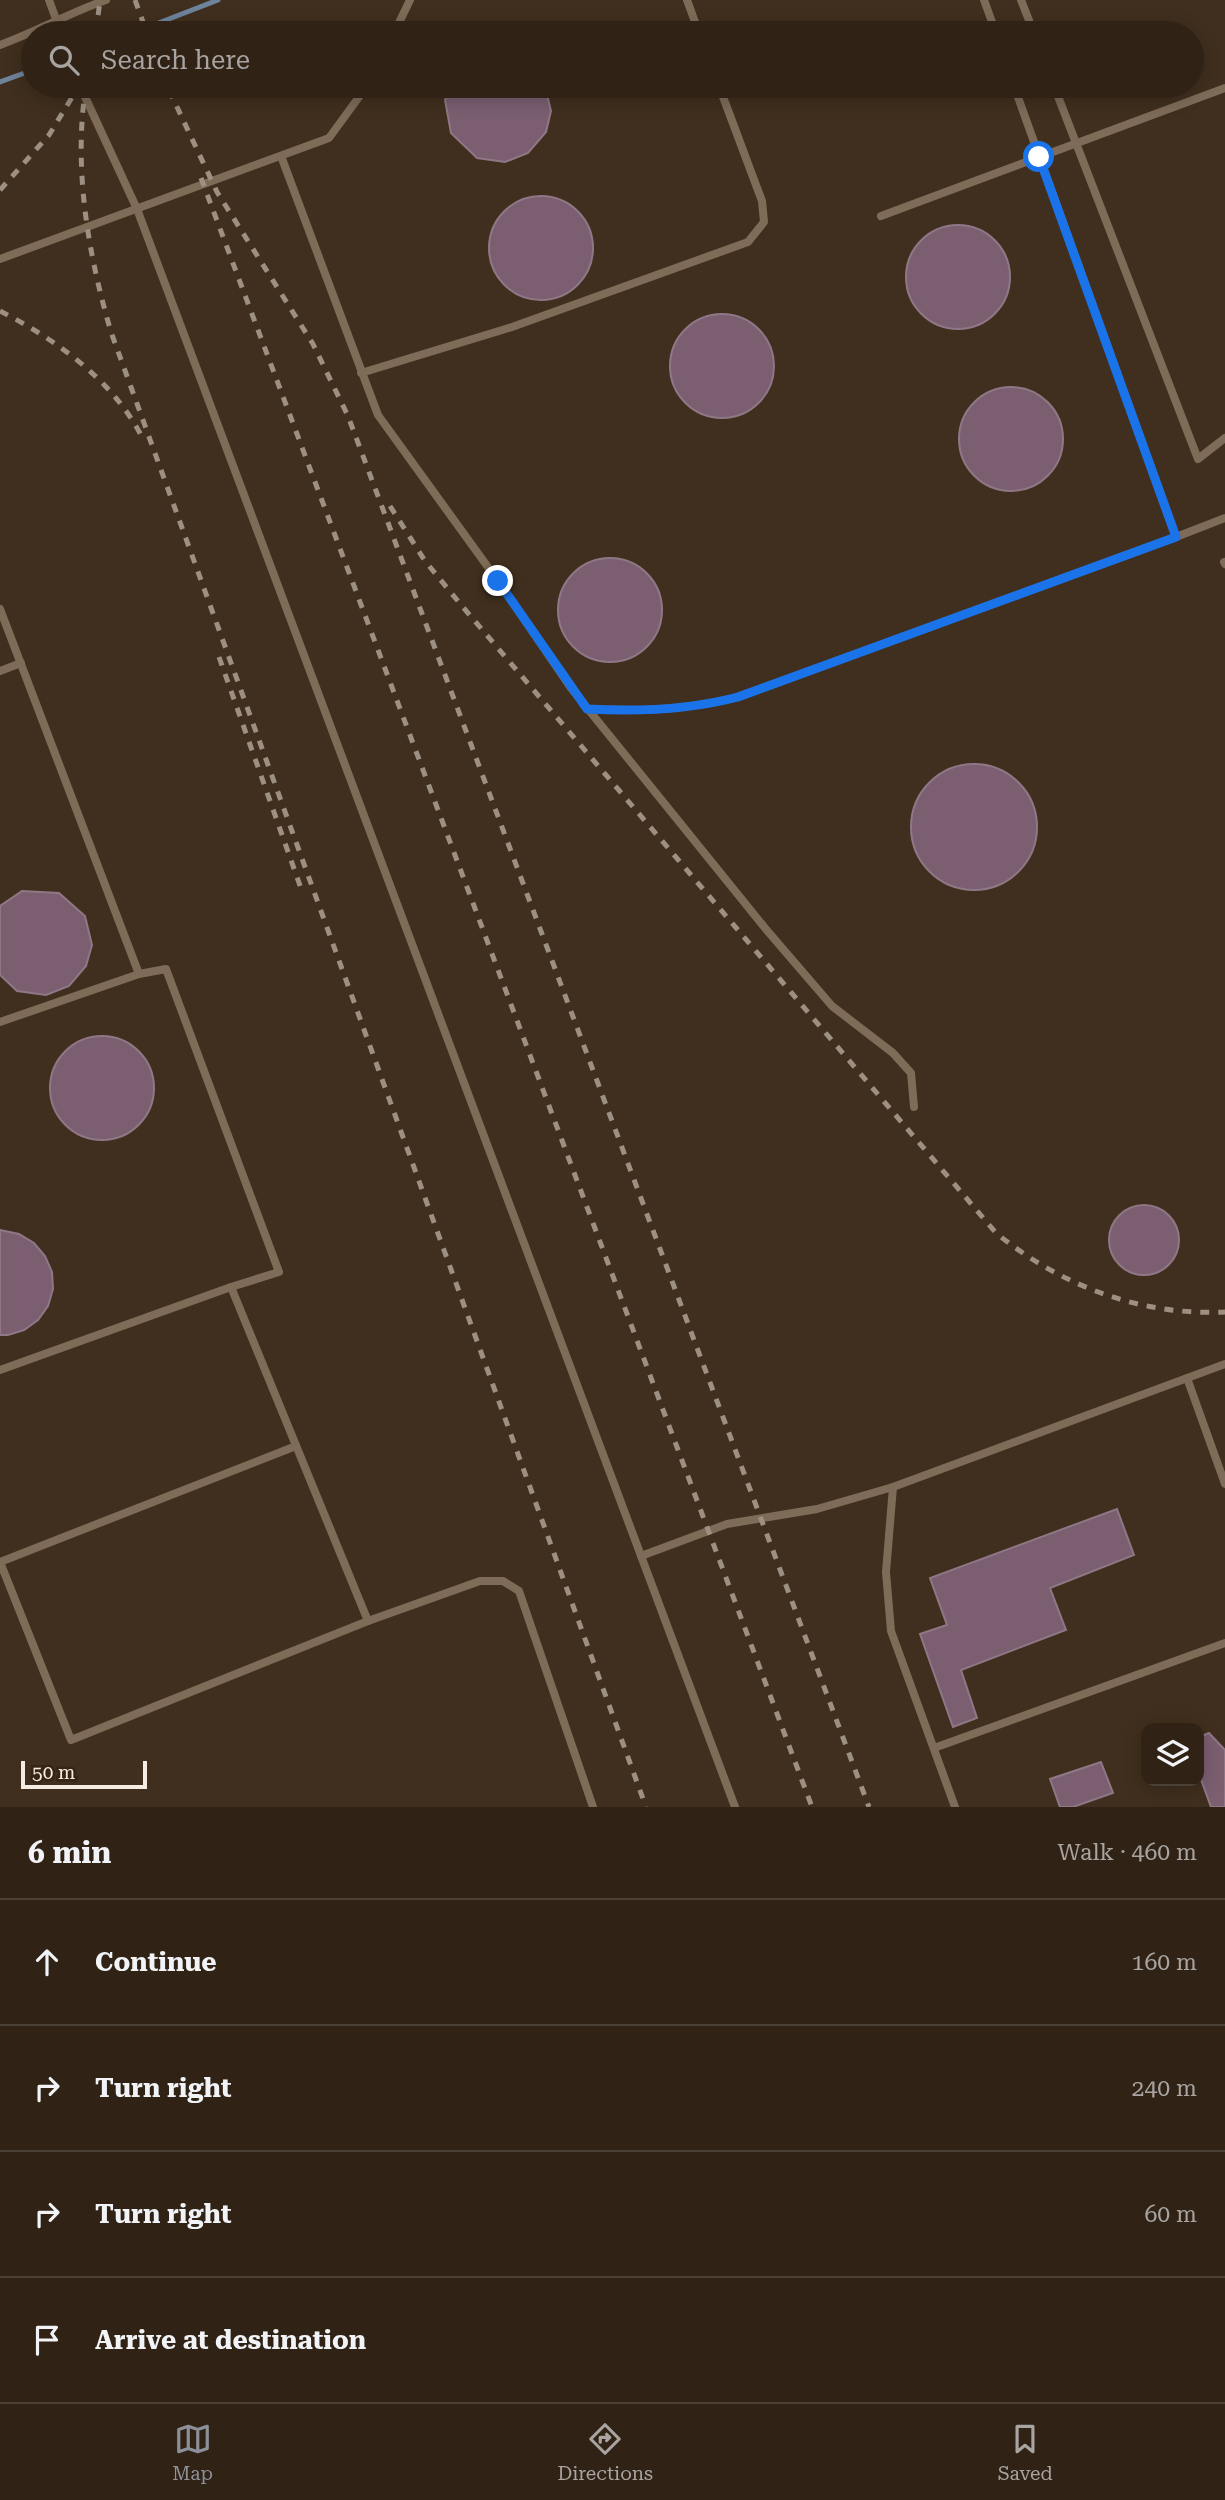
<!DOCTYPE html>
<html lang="en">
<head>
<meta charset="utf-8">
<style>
  body { margin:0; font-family:"Roboto Serif",serif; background:#3c2f23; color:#f1f3f6 }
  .controls { position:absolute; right:21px; bottom:21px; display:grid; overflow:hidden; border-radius:14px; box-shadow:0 4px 18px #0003 }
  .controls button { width:63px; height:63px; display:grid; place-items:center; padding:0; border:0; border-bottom:2px solid #4b4035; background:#302316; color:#f1f3f6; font:35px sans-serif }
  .scale { position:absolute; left:21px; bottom:18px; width:126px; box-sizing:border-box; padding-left:7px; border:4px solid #f7ece1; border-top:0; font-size:19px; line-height:24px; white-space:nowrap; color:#f7ece1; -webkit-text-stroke:5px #362514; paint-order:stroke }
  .stop { position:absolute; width:21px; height:21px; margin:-16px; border:5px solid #1a73e8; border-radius:50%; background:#fff }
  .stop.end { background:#1a73e8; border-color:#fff; box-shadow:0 2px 7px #0008 }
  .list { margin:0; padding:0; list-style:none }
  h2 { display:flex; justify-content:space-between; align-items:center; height:91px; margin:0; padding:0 28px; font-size:30px }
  h2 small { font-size:23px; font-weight:400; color:#a8a4a1 }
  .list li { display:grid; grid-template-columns:46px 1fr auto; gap:21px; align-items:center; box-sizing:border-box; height:126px; padding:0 28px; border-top:2px solid #4b4035 }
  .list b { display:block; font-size:26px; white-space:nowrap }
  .list em { font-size:23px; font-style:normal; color:#a8a4a1 }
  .icon { flex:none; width:38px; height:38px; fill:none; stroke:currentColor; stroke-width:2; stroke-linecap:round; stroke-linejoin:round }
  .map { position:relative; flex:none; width:1225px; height:1807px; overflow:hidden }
  .search { position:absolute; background:#302316; box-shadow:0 4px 18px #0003; left:21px; right:21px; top:21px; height:77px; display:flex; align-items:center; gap:18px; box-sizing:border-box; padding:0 24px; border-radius:38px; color:#a8a4a1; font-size:26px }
  .sheet { height:595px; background:#302316 }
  nav { display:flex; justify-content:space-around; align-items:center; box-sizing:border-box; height:98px; border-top:2px solid #4b4035; background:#302316; font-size:19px; color:#a8a4a1 }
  nav a { display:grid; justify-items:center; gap:4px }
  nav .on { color:#8c9099 }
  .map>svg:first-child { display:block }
</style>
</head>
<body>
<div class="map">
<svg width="1225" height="1807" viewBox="0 0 1225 1807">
  <rect width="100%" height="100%" fill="#402f1e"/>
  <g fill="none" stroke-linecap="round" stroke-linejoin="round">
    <g stroke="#6e839c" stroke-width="5">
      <path d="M156,24L218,0"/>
      <path d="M130,33L134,32"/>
      <path d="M0,82L33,70"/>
    </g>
  </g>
  <g fill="#7b5f71" stroke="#8f7786" stroke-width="2">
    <path d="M452,86H545L551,111L546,132L528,153L505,162L477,158L451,133L445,100Z"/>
    <circle cx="541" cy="248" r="52"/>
    <circle cx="958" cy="277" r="52"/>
    <circle cx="722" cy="366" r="52"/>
    <circle cx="1011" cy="439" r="52"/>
    <circle cx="610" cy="610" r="52"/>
    <circle cx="974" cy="827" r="63"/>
    <path d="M22,891L59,893L85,916L92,945L86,966L69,986L46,995L17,991L0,975V906Z"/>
    <circle cx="102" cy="1088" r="52"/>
    <circle cx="1144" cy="1240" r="35"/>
    <path d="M0,1230L19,1234L34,1243L45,1256L52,1272L53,1289L48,1306L38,1320L24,1330L8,1335H0Z"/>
    <path d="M1117,1509L1134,1555L1050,1588L1066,1630L961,1670L977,1718L953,1727L920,1634L947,1625L930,1578Z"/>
    <path d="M1209,1733L1225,1750V1807H1211L1199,1774V1737Z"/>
    <path d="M1101,1762L1113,1793L1073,1807H1060L1050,1779Z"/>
  </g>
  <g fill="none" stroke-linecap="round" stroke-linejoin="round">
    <g stroke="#7e6b58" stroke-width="8">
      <path d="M49,0L61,33"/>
      <path d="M687,0L699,33"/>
      <path d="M984,0L996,33"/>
      <path d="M1021,0L1034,33"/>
      <path d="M394,33L410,0"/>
      <path d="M0,45C36,32 69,13 106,0"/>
      <path d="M80,86L137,209L735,1807"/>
      <path d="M1014,86L1176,537L1225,518"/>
      <path d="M1054,86L1198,459L1225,438"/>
      <path d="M281,156L378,415L498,581L571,688L765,928L832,1006L893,1053L911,1073L914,1107"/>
      <path d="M881,216L1225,88"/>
      <path d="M0,259L329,138L367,86"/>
      <path d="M361,373L512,327L748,242L764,222L762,201L719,86"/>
      <path d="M1224,562L1225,564"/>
      <path d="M0,609L139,974L166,969L279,1272L231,1287L368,1621L71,1740L0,1562"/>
      <path d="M0,671L21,663"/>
      <path d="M587,709C639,712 688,710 738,697L1176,537"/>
      <path d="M0,1022L139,974"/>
      <path d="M0,1370L231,1287"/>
      <path d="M1187,1378L1225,1484"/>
      <path d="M893,1487L886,1572L891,1631L955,1807"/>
      <path d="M641,1556L727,1524L817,1509L893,1487L1225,1364"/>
      <path d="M0,1562L296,1446"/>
      <path d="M368,1621L480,1581H503L519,1591L593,1807"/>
      <path d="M934,1748L1225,1643"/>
    </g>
    <g stroke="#9d8f81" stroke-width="5" stroke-dasharray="9 9" stroke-linecap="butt">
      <path d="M135,0L147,33"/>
      <path d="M96,33L100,0"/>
      <path d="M86,86C73,167 88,254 111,332L646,1807"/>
      <path d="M169,90L217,192L313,344L348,416L869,1807"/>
      <path d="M201,178L812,1807"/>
      <path d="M0,190L49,135L79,86"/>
      <path d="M0,311C55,339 113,380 142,437"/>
      <path d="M390,506L425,561L462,606L996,1233C1061,1286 1141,1316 1225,1312"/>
      <path d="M219,657L303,894"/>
    </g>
  </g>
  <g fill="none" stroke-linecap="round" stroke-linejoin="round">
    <path stroke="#1a73e8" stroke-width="9" d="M498,581L587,709C639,712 688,710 738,697L1176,537L1039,157"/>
  </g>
</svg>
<div class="controls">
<button><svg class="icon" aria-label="layers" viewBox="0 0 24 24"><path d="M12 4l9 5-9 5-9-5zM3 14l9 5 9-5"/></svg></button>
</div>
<div class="scale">50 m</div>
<div class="stop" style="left:1039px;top:157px"></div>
<div class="stop end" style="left:498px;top:581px"></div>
<div class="search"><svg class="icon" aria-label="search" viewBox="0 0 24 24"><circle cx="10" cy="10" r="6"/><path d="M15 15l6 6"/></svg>Search here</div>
</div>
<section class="sheet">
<h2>6 min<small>Walk · 460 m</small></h2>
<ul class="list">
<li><svg class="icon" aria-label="ahead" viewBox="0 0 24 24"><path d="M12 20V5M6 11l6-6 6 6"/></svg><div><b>Continue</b></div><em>160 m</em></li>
<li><svg class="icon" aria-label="right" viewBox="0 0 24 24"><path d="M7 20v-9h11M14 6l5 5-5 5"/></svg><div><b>Turn right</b></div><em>240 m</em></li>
<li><svg class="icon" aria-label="right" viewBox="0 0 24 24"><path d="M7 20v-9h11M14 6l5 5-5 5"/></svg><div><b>Turn right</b></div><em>60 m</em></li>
<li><svg class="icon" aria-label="arrive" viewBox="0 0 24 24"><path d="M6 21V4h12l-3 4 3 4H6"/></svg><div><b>Arrive at destination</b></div></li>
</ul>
</section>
<nav>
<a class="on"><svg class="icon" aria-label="map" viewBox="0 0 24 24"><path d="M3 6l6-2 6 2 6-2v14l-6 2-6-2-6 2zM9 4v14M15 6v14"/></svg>Map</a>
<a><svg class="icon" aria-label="directions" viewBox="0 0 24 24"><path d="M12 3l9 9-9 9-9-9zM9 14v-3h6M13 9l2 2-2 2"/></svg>Directions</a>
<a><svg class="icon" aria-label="saved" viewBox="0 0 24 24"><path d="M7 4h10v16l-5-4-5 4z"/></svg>Saved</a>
</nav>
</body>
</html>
